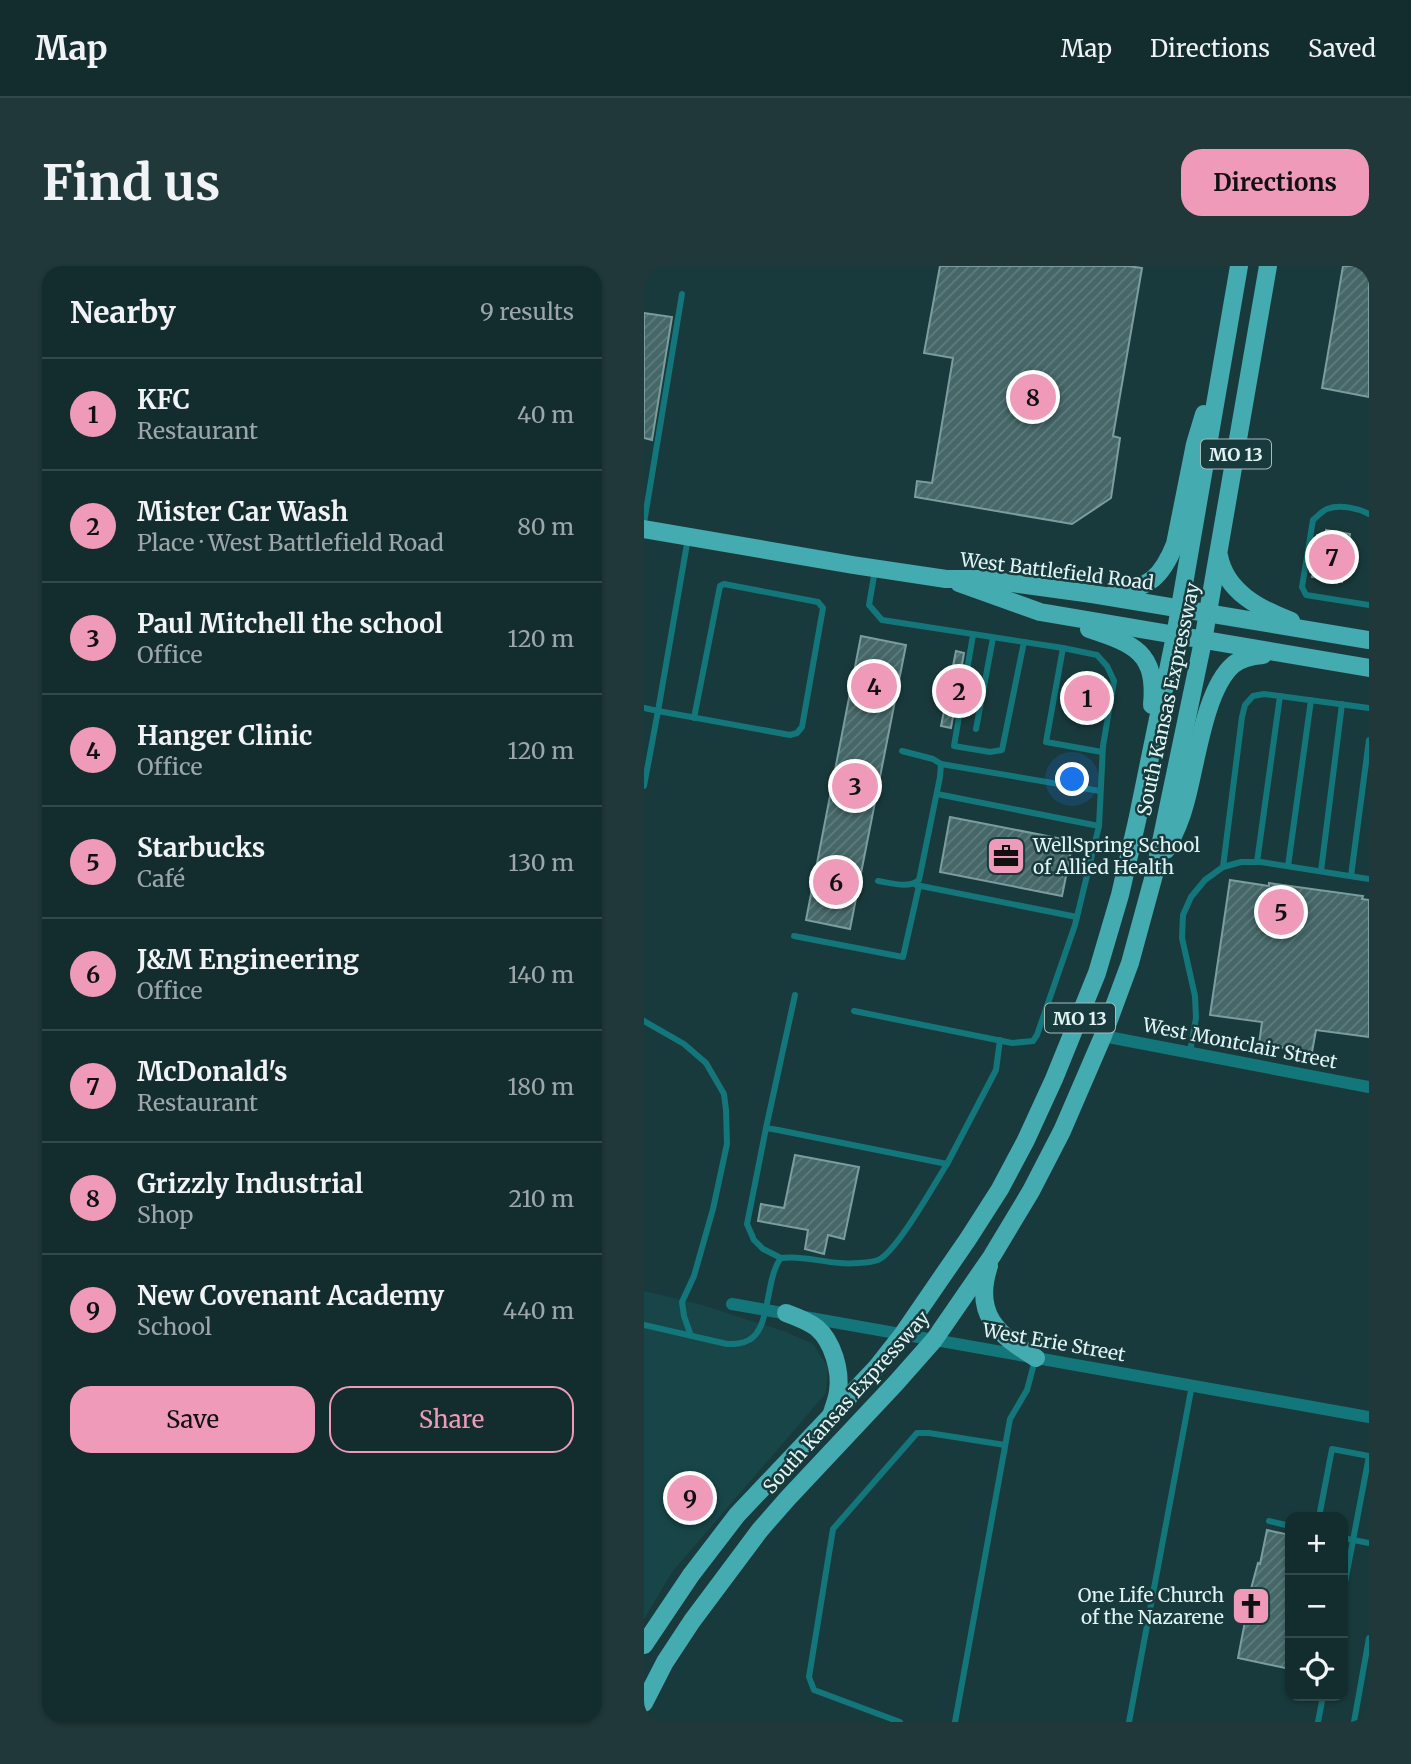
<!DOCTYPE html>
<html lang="en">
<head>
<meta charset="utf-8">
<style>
  body { margin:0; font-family:Merriweather,serif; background:#203839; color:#f1f3f6 }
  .controls { position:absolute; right:21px; bottom:21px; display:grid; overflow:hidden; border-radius:14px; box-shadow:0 2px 5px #0004 }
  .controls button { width:63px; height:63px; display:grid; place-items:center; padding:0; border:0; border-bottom:2px solid #324849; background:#132c2d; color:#f1f3f6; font:35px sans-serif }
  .you { position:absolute; left:429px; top:514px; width:24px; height:24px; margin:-18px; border:5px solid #fff; border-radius:50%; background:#1a73e8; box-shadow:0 0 0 10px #1a73e833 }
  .badge { display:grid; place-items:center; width:46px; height:46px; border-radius:50%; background:#ef9ab8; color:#111; font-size:23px; font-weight:700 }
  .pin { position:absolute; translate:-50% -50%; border:4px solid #fff; box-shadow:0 2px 7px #0006 }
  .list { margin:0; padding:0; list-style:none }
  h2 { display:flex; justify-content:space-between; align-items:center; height:91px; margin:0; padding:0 28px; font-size:30px }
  h2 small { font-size:23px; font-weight:400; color:#9da7aa }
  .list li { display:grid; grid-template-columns:46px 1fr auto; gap:21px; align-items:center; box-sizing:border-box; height:112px; padding:0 28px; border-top:2px solid #324849 }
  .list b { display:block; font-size:26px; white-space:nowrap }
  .list p { margin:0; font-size:23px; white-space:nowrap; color:#9da7aa }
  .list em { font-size:23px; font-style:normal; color:#9da7aa }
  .actions { display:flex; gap:14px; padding:21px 28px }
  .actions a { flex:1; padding:16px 0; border:2px solid #ef9ab8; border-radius:21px; text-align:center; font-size:24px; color:#ef9ab8 }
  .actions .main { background:#ef9ab8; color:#111 }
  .icon { flex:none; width:38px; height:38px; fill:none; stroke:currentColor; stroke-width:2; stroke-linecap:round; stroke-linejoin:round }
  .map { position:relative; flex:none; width:725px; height:1456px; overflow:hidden; border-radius:21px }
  header { display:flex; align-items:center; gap:42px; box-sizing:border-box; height:98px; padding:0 35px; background:#132c2d; border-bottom:2px solid #324849 }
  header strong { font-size:33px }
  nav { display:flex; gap:38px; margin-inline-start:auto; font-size:24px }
  .intro { display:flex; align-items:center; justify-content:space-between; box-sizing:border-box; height:168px; padding:0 42px }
  h1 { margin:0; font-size:49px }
  .button { padding:18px 32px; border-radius:21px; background:#ef9ab8; color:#111; font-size:24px; font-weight:700 }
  main { display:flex; gap:42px; padding:0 42px }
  aside { flex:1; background:#132c2d; border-radius:21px; box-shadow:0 2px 5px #0004 }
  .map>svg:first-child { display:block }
</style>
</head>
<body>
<header>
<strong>Map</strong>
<nav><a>Map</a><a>Directions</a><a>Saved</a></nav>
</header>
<div class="intro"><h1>Find us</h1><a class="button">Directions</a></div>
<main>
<aside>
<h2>Nearby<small>9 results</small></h2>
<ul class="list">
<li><span class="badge">1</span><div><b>KFC</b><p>Restaurant</p></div><em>40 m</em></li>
<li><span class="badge">2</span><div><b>Mister Car Wash</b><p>Place · West Battlefield Road</p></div><em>80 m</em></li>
<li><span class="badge">3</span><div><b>Paul Mitchell the school</b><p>Office</p></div><em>120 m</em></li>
<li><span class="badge">4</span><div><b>Hanger Clinic</b><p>Office</p></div><em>120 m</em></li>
<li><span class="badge">5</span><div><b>Starbucks</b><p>Café</p></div><em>130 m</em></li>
<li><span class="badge">6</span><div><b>J&amp;M Engineering</b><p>Office</p></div><em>140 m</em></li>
<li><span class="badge">7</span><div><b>McDonald's</b><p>Restaurant</p></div><em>180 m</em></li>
<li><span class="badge">8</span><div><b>Grizzly Industrial</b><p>Shop</p></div><em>210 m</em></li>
<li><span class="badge">9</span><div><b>New Covenant Academy</b><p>School</p></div><em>440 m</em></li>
</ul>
<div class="actions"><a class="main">Save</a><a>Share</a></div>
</aside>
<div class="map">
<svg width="725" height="1456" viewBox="0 0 725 1456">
  <defs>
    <pattern id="building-hatch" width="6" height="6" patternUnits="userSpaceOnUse" patternTransform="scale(1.75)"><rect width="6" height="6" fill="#456768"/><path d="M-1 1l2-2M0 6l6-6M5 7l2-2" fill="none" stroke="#607d7e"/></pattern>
  </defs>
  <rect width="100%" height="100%" fill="#193a3c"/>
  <path fill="#184648" d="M0,1025L58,1039L142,1066L169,1078L184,1101L182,1127L28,1306L0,1353Z"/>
  <g fill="url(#building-hatch)" stroke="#7a9e9f" stroke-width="2">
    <path d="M296,0H484L498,2L469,170L476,172L467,232L428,258L271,231L273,215L288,217L309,92L280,87Z"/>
    <path d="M699,0H725V131L678,122Z"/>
    <path d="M0,47L28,51L8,174L0,172Z"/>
    <path d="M682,264L706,268L698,316L693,315L692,317L677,314V312L668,311L669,307L666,306L673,269L681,270Z"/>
    <path d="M217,370L262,379L206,663L162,654Z"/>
    <path d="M312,385L320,387L307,462L297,460Z"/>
    <path d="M435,407L459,411L454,440H452L449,456L428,452Z"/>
    <path d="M306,551L429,575L418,630L296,606Z"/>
    <path d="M586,614L625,620V617L719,630L718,633L725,634V771L672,764L668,786L615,778L618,756L566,749Z"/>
    <path d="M151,889L215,901L200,973L184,969L180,988L161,983L164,964L114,955L117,938L140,942Z"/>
    <path d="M623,1264L646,1269V1403L594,1392L608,1319L614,1297L616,1298Z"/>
  </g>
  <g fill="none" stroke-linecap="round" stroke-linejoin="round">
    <g stroke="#13767a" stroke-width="6">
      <path d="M725,248C713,242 696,238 683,243C678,245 673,251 669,254L658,321L662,329L725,339"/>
      <path d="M0,257L38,28"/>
      <path d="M329,369L310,480L346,486L358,484L380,376"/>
      <path d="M419,382L402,476L458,486"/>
      <path d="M0,442L14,445L44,272"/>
      <path d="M332,463L349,372"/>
      <path d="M297,498L456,525"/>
      <path d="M0,520L14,445L146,469L153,467L158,461L179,342L174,336L80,318L76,320L50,452"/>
      <path d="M293,528L455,560"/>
      <path d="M613,596L636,430"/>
      <path d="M644,600L667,434"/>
      <path d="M579,601L598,451L601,439L609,430L620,428L725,442"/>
      <path d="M677,605L698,438"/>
      <path d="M707,610L725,474"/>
      <path d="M234,615C247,617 265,623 275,614L296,511L297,498L289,493L258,485"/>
      <path d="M272,619L433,651"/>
      <path d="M150,670L259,691L275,620"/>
      <path d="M151,729L122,862L134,864L303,898L352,804L356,774"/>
      <path d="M210,745L368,777L389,775L393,769L431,659L455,560L459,480L470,415L463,400L453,389L419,382L238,354L225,339L231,304"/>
      <path d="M0,755L40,778L62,797L80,828L82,844L83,878L69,943L50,1010L38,1036L40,1050L47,1070"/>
      <path d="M546,786L552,752L551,730L538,672L539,649L547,631L561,614L579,601L597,596H617L725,613"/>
      <path d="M122,862L103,958L110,974L119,983L137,992"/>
      <path d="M0,1059L83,1078C91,1078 98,1078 105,1074C127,1063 121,1012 137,992C157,989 176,996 196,997C205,998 226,997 234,994C252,987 291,917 303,898"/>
      <path d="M675,1251L688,1183L725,1190"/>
      <path d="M625,1255L646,1260"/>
      <path d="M699,1272L725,1277"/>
      <path d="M699,1327L725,1190"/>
      <path d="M256,1456L170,1424L165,1411L189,1263L273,1167H285L361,1179"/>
      <path d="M311,1456L366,1153L383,1124L391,1094"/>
      <path d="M485,1456L548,1119"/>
      <path d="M674,1456L679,1430"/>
      <path d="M710,1456L725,1372"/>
    </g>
    <g stroke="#13767a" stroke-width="12">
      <path d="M459,770L725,821"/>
      <path d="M88,1038L725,1151"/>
    </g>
    <g stroke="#44abb0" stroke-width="18">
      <path d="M0,263L209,299L302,313H337L448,328L725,374"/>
      <path d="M575,290C582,326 616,343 647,355"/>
      <path d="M315,317L396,346L725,402"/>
      <path d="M470,327C505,322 518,311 531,278L551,178L560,148"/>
      <path d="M445,363C490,378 513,386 508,439"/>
      <path d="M522,584C530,569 537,554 541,538C552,501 560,424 589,399C597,392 608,390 619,389"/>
      <path d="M345,1000C329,1048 353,1068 392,1092"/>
      <path d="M142,1047C153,1051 164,1055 173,1062C189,1076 197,1105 194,1125C193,1133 190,1140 188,1147"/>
      <path d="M0,1379L47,1309L93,1249L232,1102L258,1069L324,973L356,923L382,874L410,813L453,707L476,629L493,555L531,370L595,0"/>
      <path d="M0,1437L21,1396L48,1355L116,1264L144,1232L252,1117L290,1074L348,990L387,925L418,865L459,770L486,697L510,609L559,375L624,0"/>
    </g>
  </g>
  <defs>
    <g id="office-square" transform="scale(2.0125)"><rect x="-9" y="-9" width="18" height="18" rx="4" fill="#ef9ab8" stroke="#193a3c"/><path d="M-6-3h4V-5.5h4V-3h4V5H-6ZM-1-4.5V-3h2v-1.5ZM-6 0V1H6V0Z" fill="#111"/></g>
    <g id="church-square" transform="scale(2.0125)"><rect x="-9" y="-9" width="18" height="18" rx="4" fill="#ef9ab8" stroke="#193a3c"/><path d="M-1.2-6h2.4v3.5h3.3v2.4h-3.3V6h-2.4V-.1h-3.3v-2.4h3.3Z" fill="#111"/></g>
  </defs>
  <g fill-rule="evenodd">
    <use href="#office-square" x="362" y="590"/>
    <use href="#church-square" x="607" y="1340"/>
  </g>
  <g text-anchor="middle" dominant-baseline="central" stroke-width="5" stroke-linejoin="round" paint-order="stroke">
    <g fill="#193a3c" stroke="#a5bcbd" stroke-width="2">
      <rect x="557" y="173.5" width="70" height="29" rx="5"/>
      <rect x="401" y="737.5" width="70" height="29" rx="5"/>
    </g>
    <g font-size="18" font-weight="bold" fill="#e1f4f4">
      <text x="592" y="188">MO 13</text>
      <text x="436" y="752">MO 13</text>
    </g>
    <g font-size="19" fill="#e1f4f4" stroke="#193a3c">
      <text transform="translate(413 305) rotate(7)">West Battlefield Road</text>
      <text transform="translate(524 433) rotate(-78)">South Kansas Expressway</text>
      <text transform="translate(596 777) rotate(11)">West Montclair Street</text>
      <text transform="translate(410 1076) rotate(10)">West Erie Street</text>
      <text transform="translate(202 1136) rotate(-48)">South Kansas Expressway</text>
    </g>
    <g font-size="19" fill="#e1f4f4" stroke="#193a3c" text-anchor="start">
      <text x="389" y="579">WellSpring School<tspan x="389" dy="22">of Allied Health</tspan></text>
      <text x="580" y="1329" text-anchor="end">One Life Church<tspan x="580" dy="22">of the Nazarene</tspan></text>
    </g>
  </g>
</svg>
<div class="controls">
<button>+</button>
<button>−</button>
<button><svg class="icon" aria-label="locate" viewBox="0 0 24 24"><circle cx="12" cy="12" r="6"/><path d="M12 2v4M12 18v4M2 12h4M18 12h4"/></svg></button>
</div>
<div class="you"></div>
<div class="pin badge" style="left:443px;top:432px">1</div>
<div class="pin badge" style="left:315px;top:425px">2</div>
<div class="pin badge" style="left:211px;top:520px">3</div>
<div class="pin badge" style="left:230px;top:420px">4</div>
<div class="pin badge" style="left:637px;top:646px">5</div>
<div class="pin badge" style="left:192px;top:616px">6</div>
<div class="pin badge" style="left:688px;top:291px">7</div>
<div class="pin badge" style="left:389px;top:131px">8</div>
<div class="pin badge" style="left:46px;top:1232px">9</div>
</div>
</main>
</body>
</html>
